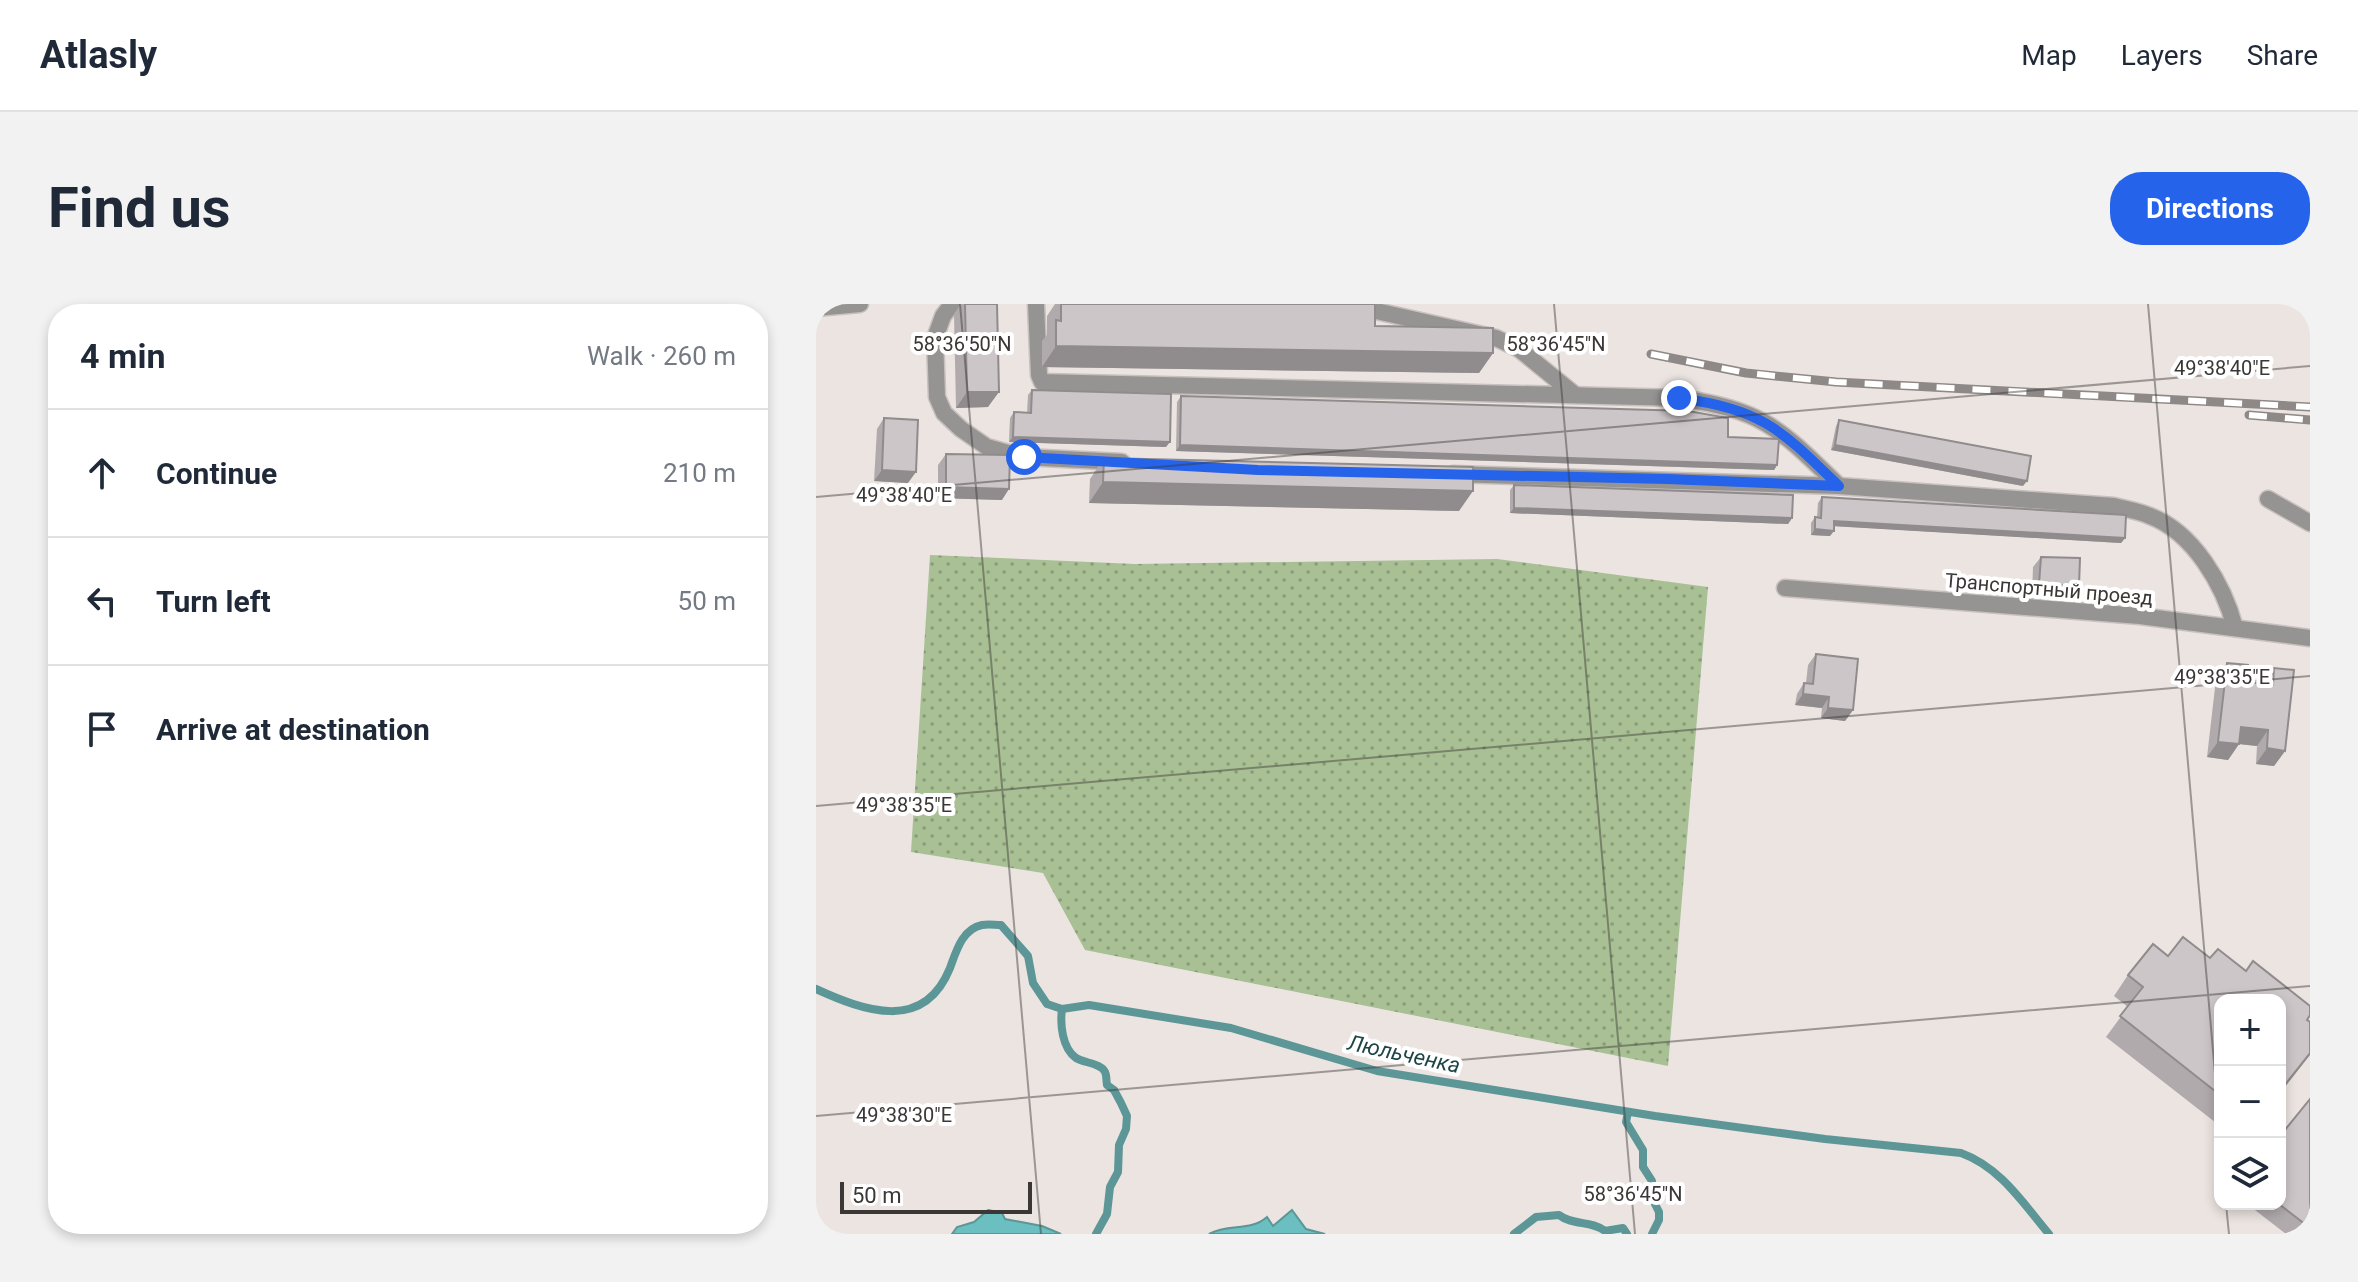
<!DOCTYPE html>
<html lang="en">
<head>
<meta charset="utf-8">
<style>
  body { margin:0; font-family:Roboto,sans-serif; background:#f2f2f3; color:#1f2937 }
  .controls { position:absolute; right:24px; bottom:24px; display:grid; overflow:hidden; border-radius:16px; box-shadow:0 4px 12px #0003 }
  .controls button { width:72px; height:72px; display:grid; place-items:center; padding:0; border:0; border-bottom:2px solid #e0e1e3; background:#fff; color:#1f2937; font:40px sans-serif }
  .scale { position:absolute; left:24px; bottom:20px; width:192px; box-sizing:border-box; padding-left:8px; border:4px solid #3a3736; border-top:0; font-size:22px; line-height:28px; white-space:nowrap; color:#3a3736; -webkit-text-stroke:6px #fff; paint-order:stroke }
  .stop { position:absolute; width:24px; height:24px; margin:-18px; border:6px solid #2563eb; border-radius:50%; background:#fff }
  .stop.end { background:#2563eb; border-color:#fff; box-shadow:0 2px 8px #0008 }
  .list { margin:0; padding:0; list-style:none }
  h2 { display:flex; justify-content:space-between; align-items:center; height:104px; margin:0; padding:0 32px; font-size:34px }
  h2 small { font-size:26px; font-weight:400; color:#747a83 }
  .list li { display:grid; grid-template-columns:52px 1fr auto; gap:24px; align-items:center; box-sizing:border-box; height:128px; padding:0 32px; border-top:2px solid #e0e1e3 }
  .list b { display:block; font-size:30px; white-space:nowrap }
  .list em { font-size:26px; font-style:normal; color:#747a83 }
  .icon { flex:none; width:44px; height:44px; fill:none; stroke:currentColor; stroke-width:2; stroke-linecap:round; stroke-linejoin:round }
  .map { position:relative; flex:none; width:1494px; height:930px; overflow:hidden; border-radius:32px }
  header { display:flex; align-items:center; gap:48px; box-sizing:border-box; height:112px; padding:0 40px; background:#fff; border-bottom:2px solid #e0e1e3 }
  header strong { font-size:38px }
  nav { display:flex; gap:44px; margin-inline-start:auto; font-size:28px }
  .intro { display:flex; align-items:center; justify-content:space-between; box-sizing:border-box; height:192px; padding:0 48px }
  h1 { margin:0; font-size:56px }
  .button { padding:20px 36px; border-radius:32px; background:#2563eb; color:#fff; font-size:28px; font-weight:700 }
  main { display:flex; gap:48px; padding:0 48px }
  aside { flex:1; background:#fff; border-radius:32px; box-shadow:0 4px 12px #0003 }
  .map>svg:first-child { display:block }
</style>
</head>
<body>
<header>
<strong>Atlasly</strong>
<nav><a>Map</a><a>Layers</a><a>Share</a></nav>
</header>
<div class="intro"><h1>Find us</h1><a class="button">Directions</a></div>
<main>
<aside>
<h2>4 min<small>Walk · 260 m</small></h2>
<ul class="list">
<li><svg class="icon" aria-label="ahead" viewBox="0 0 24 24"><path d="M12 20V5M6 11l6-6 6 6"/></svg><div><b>Continue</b></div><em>210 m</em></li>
<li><svg class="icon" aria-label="left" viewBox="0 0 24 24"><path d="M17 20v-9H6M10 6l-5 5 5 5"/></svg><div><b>Turn left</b></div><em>50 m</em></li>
<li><svg class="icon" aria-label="arrive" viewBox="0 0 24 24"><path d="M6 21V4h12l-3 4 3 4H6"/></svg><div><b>Arrive at destination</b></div></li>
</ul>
</aside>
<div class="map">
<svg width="1494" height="930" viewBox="0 0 1494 930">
  <defs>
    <pattern id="grass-dots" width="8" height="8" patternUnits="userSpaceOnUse" patternTransform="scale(2)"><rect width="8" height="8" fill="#a8c094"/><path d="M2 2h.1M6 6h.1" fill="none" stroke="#8a9d7a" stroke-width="1.8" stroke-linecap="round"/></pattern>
  </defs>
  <rect width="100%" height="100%" fill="#ebe4e1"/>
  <path fill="url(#grass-dots)" d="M114,251L319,260L681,255L892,283L852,762L269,646L227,569L95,548Z"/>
  <g fill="#6bbfc0" stroke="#5c9697" stroke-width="2">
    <path d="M172,906L186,909L189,915L226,922L245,930H136L141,923L158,918Z"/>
    <path d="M476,906L490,925L509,930H393C413,919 434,928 451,913L457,922Z"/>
  </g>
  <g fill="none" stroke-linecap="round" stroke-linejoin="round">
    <g stroke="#5c9697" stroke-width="8">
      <path d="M0,685C48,707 108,729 134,664C140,648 146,625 166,621C172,620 179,621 185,621L212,652L217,679L231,700L246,705L273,701L415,724L561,767L839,812L1009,835L1145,849C1184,863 1207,899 1233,930"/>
      <path d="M246,705C244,720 246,744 260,754C268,759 285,759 289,768C291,772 290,777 291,781L298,786L305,799L311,812L310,825L303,841L302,868L294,883L291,910L280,930"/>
      <path d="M812,808L810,818L827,846V863L836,877V894L843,908V916L836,930"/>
      <path d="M698,930L720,913L743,911C757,922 775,916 789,927L807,924L811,930"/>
    </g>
    <g stroke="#c8c1bf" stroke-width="19">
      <g id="service">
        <path d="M136,0L127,12L119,34L121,93L128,109L145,125L171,143L185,147L208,153L306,158"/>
        <path d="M220,0L223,71L226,78L863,94C948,106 964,125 1023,182"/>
        <path d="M538,2L680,34L703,45L758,90"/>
        <path d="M0,4L44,0"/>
        <path d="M637,170L1023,182L1298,202C1310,205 1323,207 1334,212C1377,228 1408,281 1419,324"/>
        <path d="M1452,195L1494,219"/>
      </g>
    </g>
    <g stroke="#c8c1bf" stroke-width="19">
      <path id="minor" d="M969,284L1324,312L1494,334"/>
    </g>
    <use href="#service" stroke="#969492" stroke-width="16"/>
    <use href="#minor" stroke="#969492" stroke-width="16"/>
    <g stroke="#8e8987" stroke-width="9">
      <g id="rail">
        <path d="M835,50L930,69L1020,78L1494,103"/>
        <path d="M1433,111L1494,116"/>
      </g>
    </g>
    <use href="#rail" stroke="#fff" stroke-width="6" stroke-dasharray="18" stroke-linecap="butt"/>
  </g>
  <g fill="#b0aaac">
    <path d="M145,0H181L172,103L140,104L138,10Z"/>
    <path d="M239,0H559V22L677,49L663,69L226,63V37L231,31V12Z"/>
    <path d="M216,86L350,143L193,138L194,114L198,108L211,109L212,91Z"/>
    <path d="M365,92L912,133L961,161L958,166L360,147L361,98Z"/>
    <path d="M68,114L92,179L58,177L61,125Z"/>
    <path d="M1023,116L1207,182L1015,146L1020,122Z"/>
    <path d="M130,150L186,196L122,194V161Z"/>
    <path d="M288,154L643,207L273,199L274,175Z"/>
    <path d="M698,181L976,214L972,220L694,209V186Z"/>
    <path d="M1006,193L1309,234L1305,239L1018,222L1014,232L995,231V219L999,213H1001L1002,199Z"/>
    <path d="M1225,253L1256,293L1216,291L1217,263Z"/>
    <path d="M1000,350L1037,406L1029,417L1005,414L1006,404L979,401L981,390L988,379H990L992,361Z"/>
    <path d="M1411,359L1430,378L1447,380L1458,364L1469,447L1458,462L1440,460L1441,442L1423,440L1412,456L1391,453L1400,375Z"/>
    <path d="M1312,671L1404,696V822L1290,733L1312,703L1298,692Z"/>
    <path d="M1494,795V930H1470L1435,903L1437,900H1464Z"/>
  </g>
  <g fill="#908b8c">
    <path d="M240,42L677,49L663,69L226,63Z"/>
    <path d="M151,88H183L172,103L140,104Z"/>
    <path d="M197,133L354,138L350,143L193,138Z"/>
    <path d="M364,141L961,161L958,166L360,147Z"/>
    <path d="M1019,141L1211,177L1207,182L1015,146Z"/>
    <path d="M66,166L100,168L92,179L58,177Z"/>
    <path d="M287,178L657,187L643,207L273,199Z"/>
    <path d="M130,183L193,185L186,196L122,194Z"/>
    <path d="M698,204L976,214L972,220L694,209Z"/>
    <path d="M1018,217L1309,234L1305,239L1015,222Z"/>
    <path d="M999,225L1018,227L1014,232L995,231Z"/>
    <path d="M1223,280L1263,282L1256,293L1216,291Z"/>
    <path d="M987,390L1013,393L1006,404L979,401Z"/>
    <path d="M1012,404L1037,406L1029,417L1005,414Z"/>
    <path d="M1425,423L1452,426L1441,442L1414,439Z"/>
    <path d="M1402,438L1423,440L1412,456L1391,453Z"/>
    <path d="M1451,444L1469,447L1458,462L1440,460Z"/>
    <path d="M1494,749V751L1464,789V787Z"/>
  </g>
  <g fill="#cdc6c8" stroke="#908b8c" stroke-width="2">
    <path d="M149,0H181L183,88H151Z"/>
    <path d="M245,0H559V22L677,24V49L240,42V16L245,17Z"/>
    <path d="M216,86L355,90L354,138L197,133L198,108L215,109Z"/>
    <path d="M365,92L872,107L912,114V133L963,135L961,161L364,141Z"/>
    <path d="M68,114L102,116L100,168L66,166Z"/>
    <path d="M1023,116L1215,152L1211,177L1019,141Z"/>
    <path d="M130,150L194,151L193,185L130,183Z"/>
    <path d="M288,154L657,163V187L287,178Z"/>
    <path d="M698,181L977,191L976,214L698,204Z"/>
    <path d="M1006,193L1310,211L1309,234L1018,217V227L999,225V213L1005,214Z"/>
    <path d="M1225,253L1264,254L1263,282L1223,280Z"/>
    <path d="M1000,350L1042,355L1037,406L1012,404L1013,393L987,390L988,379L997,380Z"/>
    <path d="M1411,359L1432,361L1430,378L1457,381L1458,364L1478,366L1469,447L1451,444L1452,426L1425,423L1423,440L1402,438Z"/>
    <path d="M1367,633L1394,654L1402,645L1430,667L1437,657L1494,702V711L1491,716L1494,718V749L1464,787V696H1404V791L1304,712L1327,683L1312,671L1337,640L1352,652Z"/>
    <path d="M1494,795V924L1463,900H1464V832Z"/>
  </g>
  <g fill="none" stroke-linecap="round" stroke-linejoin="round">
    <path stroke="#2563eb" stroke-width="10" d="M208,153L442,166L851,175L1023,182C964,125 948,106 863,94"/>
  </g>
  <path fill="none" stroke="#3a3736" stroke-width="2" stroke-opacity="0.45" d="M144,0L225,930M738,0L819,930M1332,0L1404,827M0,193L1494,62M0,502L1494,372M0,812L1494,682M1410,900L1413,930"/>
  <g text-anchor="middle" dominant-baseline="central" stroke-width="8" stroke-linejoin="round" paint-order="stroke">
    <g font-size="20" fill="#3a3736" stroke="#fff">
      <text transform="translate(1233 285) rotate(5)">Транспортный проезд</text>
    </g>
    <g font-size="22" font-style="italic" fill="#1d4546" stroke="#fff">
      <text transform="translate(588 750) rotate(12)">Люльченка</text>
    </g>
  </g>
  <g font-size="20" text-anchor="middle" fill="#3a3736" stroke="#fff" stroke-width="8" stroke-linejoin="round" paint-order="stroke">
    <text x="146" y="47">58°36'50"N</text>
    <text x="740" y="47">58°36'45"N</text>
    <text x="1406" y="71">49°38'40"E</text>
    <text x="88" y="198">49°38'40"E</text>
    <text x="1406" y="380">49°38'35"E</text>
    <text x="88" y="508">49°38'35"E</text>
    <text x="88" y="818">49°38'30"E</text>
    <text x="817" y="897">58°36'45"N</text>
  </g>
</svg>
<div class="controls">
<button>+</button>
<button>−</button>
<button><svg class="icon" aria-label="layers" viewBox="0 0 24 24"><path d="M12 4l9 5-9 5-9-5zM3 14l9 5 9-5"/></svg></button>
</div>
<div class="scale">50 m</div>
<div class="stop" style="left:208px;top:153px"></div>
<div class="stop end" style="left:863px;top:94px"></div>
</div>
</main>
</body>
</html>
